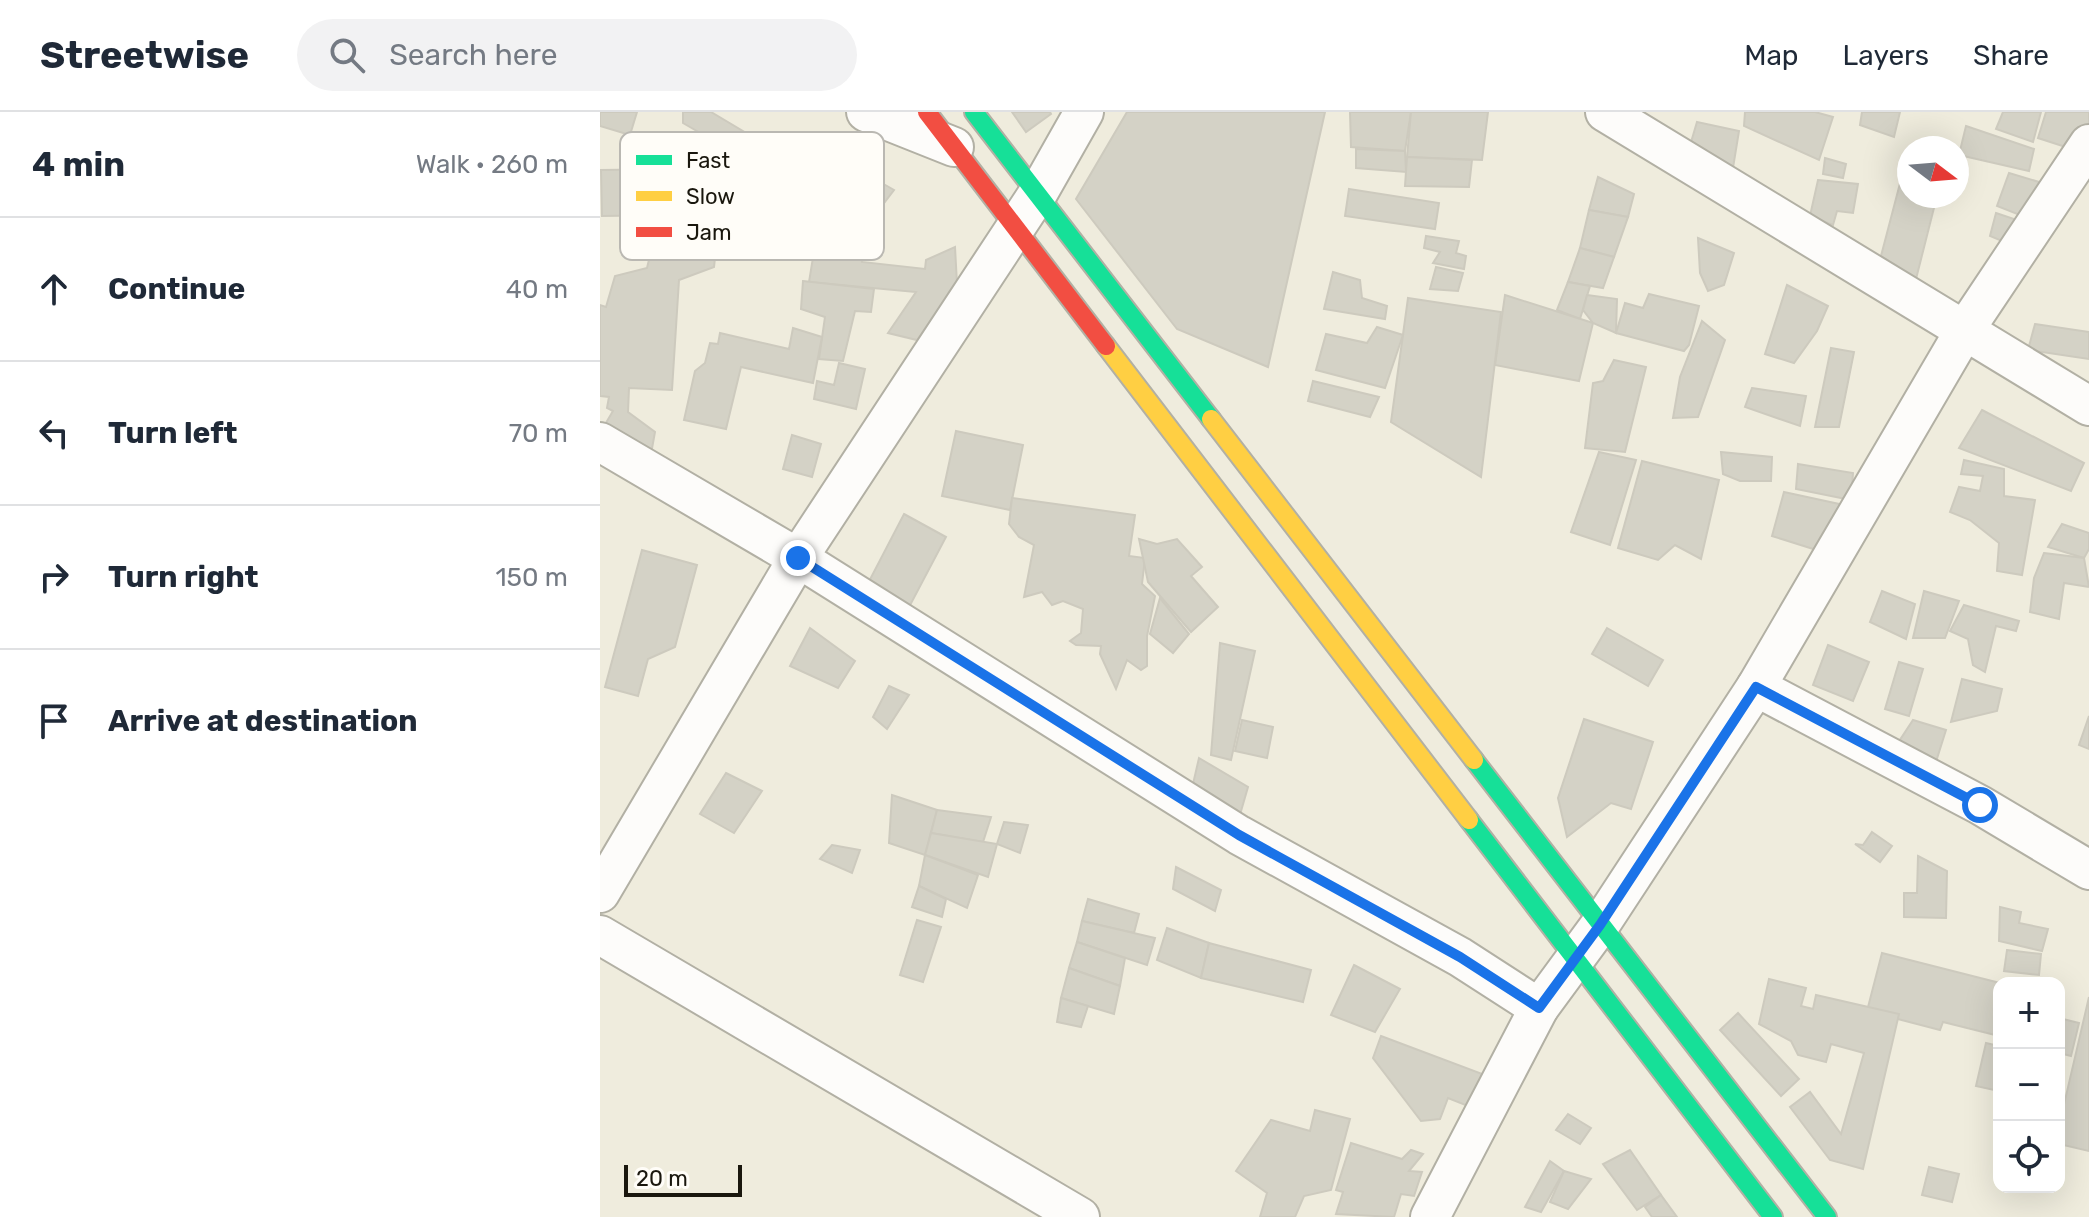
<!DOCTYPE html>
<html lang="en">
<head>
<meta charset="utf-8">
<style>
  body { margin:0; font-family:Rubik,sans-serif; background:#f2f2f3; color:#1f2937 }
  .controls { position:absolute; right:24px; bottom:24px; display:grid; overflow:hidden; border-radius:16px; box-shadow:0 8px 32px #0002 }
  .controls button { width:72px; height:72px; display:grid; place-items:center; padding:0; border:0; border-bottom:2px solid #e0e1e3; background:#fff; color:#1f2937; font:40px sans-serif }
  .compass { position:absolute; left:1297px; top:24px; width:72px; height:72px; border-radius:50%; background:#fff; box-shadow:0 8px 32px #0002; rotate:106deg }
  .scale { position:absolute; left:24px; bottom:20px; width:118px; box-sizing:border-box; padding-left:8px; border:4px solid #1a170e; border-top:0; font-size:22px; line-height:28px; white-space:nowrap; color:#1a170e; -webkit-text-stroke:6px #fffdf8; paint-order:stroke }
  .stop { position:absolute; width:24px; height:24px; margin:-18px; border:6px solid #1a73e8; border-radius:50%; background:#fff }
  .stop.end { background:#1a73e8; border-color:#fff; box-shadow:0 2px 8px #0008 }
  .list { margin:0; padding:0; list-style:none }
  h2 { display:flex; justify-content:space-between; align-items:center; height:104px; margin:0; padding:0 32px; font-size:34px }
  h2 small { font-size:26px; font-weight:400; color:#747a83 }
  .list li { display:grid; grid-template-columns:52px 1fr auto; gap:24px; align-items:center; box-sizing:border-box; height:144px; padding:0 32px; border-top:2px solid #e0e1e3 }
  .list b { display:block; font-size:30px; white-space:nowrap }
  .list em { font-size:26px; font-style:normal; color:#747a83 }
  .icon { flex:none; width:44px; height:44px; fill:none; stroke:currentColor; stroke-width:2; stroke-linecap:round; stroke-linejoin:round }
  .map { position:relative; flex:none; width:1489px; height:1105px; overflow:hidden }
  header { display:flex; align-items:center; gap:48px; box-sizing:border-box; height:112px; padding:0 40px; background:#fff; border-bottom:2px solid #e0e1e3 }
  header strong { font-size:38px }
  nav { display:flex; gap:44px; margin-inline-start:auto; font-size:28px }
  .search { width:560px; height:72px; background:#f2f2f3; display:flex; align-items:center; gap:20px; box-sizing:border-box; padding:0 28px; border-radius:44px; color:#747a83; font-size:30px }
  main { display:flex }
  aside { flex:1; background:#fff }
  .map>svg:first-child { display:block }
</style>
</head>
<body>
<header>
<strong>Streetwise</strong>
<div class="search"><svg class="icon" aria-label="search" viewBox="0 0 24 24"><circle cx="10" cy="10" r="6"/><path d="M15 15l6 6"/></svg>Search here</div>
<nav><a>Map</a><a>Layers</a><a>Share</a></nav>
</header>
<main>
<aside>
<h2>4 min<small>Walk · 260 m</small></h2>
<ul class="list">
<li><svg class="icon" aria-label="ahead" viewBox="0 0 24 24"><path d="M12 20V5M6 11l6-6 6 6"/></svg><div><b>Continue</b></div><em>40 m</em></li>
<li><svg class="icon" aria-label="left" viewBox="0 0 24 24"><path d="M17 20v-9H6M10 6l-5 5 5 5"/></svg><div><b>Turn left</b></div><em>70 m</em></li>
<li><svg class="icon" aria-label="right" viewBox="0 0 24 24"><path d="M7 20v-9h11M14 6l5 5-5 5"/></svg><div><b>Turn right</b></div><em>150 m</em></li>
<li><svg class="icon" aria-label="arrive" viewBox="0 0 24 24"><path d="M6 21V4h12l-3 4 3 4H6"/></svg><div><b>Arrive at destination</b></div></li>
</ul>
</aside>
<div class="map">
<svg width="1489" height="1105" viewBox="0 0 1489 1105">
  <rect width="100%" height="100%" fill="#efecdd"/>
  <g fill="#d4d2c6" stroke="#cdcabe" stroke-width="2">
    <path d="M0,0H37L30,23L0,14Z"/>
    <path d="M83,0H111L168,34L159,55L83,11Z"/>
    <path d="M412,0H450L451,2L426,20Z"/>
    <path d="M527,0H725L668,255L577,217L476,87Z"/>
    <path d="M750,0H811L805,39L751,35Z"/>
    <path d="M811,0H888L882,48L807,45Z"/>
    <path d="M1145,0H1215L1233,5L1219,48L1144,14Z"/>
    <path d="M1262,0H1300L1294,25L1260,13Z"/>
    <path d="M1403,0H1441L1433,30L1396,17Z"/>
    <path d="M1446,0H1489V13L1475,38L1438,26Z"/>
    <path d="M1097,10L1139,19L1132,62L1089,37Z"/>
    <path d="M1366,14L1434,37L1429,59L1359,43Z"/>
    <path d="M215,33L294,78L278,99L204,58Z"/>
    <path d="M756,37L805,39L806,60L756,56Z"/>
    <path d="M1309,37V84H1337L1316,167L1281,144Z"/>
    <path d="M807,45L872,48L869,75L805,74Z"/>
    <path d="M1225,46L1246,52L1243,66L1223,62Z"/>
    <path d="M78,57V103L2,104L1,58Z"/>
    <path d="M1409,61L1446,72L1425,105L1397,94Z"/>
    <path d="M998,65L1034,82L1028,105L989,98Z"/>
    <path d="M1218,68L1258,72L1253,101L1237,99L1233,113L1210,104Z"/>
    <path d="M749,77L839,91L835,117L745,104Z"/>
    <path d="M243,88H256L266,132L262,150L325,157L326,148L355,135L357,172L317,228L288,221L316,180L209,170L217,121L230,127Z"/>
    <path d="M989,98L1028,105L1014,145L980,136Z"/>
    <path d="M1396,101L1420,109L1409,132L1390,124Z"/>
    <path d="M119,110L114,155L79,168L72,278L29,276L28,300L55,320L51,342L0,321L13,299L7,296L9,285L0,284V193L6,195L15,164L47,156L58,111Z"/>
    <path d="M826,124L859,129L856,141L866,144L864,157L833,151L840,140L824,136Z"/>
    <path d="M1098,126L1134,141L1124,173L1108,179L1100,161Z"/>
    <path d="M980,136L1014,145L1003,176L968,170Z"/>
    <path d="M836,155L863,161L858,179L830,177Z"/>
    <path d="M733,160L760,168L762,186L787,194L785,207L724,197Z"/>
    <path d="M203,169L274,177L271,200L255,199L243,249L219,247L225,205L201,197Z"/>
    <path d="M968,170L990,174L980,207L957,198Z"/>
    <path d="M1187,173L1228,194L1217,219L1194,251L1165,242Z"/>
    <path d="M1049,182L1099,194L1089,233L1084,239L1016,221L1025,191L1043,196Z"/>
    <path d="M905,183L993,211L979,269L895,253Z"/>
    <path d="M987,183L1017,187L1016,221L993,211L983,198Z"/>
    <path d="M808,186L901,200L881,365L791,310Z"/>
    <path d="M1102,209L1125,228L1098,305L1073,306L1080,265Z"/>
    <path d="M1435,212L1489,220V247L1428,238Z"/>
    <path d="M777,215L803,223L785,276L716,258L726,222L767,231Z"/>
    <path d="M193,216L222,225L213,271L141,255L126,317L84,308L95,259L105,251L110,231L118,232L120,221L189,237Z"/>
    <path d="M1231,236L1254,240L1239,315H1215Z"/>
    <path d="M1014,248L1046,255L1025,340L985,336L993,271L1003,269Z"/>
    <path d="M239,251L265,257L256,297L214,287L217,269L234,273Z"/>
    <path d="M713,269L779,285L770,305L708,289Z"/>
    <path d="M1152,276L1206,284L1200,314L1145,295Z"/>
    <path d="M1382,298L1484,351L1471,379L1359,336Z"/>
    <path d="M356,319L423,333L410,398L342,384Z"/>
    <path d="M192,323L221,332L212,365L183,357Z"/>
    <path d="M999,340L1036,348L1010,433L971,420Z"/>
    <path d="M1121,340L1172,345L1171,369H1140L1123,362Z"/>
    <path d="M1364,348L1404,357V384L1435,388L1422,463L1397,459L1399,431L1370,408L1350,400L1359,375L1380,379L1383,364L1361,362Z"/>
    <path d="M1042,349L1119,368L1101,447L1075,433L1058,448L1018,436Z"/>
    <path d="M1198,352L1253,361L1251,388L1196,377Z"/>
    <path d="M1184,380L1253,395L1226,441L1172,424Z"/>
    <path d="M412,386L535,403L529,444L545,446L542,472L555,484L547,524V554L541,558L527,548L516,577L500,542L501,534L476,533L470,529L481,521L483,497L463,489L452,493L442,480L424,485L434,433L419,425L409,412Z"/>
    <path d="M304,402L346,425L307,499L265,477Z"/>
    <path d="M1462,412L1489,421V437L1484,446L1448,435Z"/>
    <path d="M539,427L557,432L577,427L602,455L591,464L618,495L591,520L548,470Z"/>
    <path d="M42,438L97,453L75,535L48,547L38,584L5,575Z"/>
    <path d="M1444,441L1484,446L1489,475L1464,471L1459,507L1430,500L1434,466Z"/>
    <path d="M1282,479L1315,492L1306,527L1270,510Z"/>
    <path d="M1324,479L1359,489L1345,526H1313Z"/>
    <path d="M560,486L589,522L573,541L550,522Z"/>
    <path d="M1364,493L1419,509L1416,519L1396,514L1385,560L1373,553L1368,527L1350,519Z"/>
    <path d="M210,516L255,549L238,576L190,554Z"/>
    <path d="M1007,516L1063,548L1048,574L992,542Z"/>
    <path d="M620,531L655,539L631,648L611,643Z"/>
    <path d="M1228,533L1269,550L1253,589L1213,573Z"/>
    <path d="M1299,550L1323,557L1309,604L1285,597Z"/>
    <path d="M1362,567L1402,577L1397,599L1351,610Z"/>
    <path d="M289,574L309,583L287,617L273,605Z"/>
    <path d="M1489,604V637L1479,633Z"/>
    <path d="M984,607L1053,630L1031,697L1011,691L967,725L958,686Z"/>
    <path d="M642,608L673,615L667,646L635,639Z"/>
    <path d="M1313,608L1346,618L1335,653L1292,640Z"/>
    <path d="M599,646L648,675L637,713L590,685Z"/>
    <path d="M126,661L162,679L134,721L100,702Z"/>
    <path d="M292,683L337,698L325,743L289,731Z"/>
    <path d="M337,698L391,705L383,730L331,721Z"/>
    <path d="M404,710L428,713L420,741L397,732Z"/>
    <path d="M1272,720L1292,734L1280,750L1255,732L1263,733Z"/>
    <path d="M331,721L397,732L388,765L325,743Z"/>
    <path d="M232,733L260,738L252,761L220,747Z"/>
    <path d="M325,743L378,763L367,796L319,774Z"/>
    <path d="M1318,744L1347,759L1346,806L1304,805V781H1317Z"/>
    <path d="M576,755L621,778L615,799L573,777Z"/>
    <path d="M319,774L346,787L342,805L312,795Z"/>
    <path d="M488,787L539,802L534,821L482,809Z"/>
    <path d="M1400,795L1421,800L1419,811L1448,817L1442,839L1399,829Z"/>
    <path d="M317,808L341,815L323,870L300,863Z"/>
    <path d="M482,809L555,826L547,853L477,830Z"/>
    <path d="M567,816L609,831L601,866L557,848Z"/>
    <path d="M477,830L525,846L520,874L469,856Z"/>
    <path d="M609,831L711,858L703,890L601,866Z"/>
    <path d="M1407,838L1441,842L1439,863L1404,859Z"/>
    <path d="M1282,841L1400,871L1394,898L1399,899V924L1343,910L1340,918L1267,899Z"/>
    <path d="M754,853L800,877L775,920L731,903Z"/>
    <path d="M469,856L520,874L514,902L461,886Z"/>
    <path d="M1169,867L1206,876L1201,894L1213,897L1216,883L1299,902L1263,1057L1230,1048L1190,995L1210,980L1241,1022L1264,941L1231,932L1226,950L1198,943L1191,929L1159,912Z"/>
    <path d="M1489,885V1039L1459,1032V1014Z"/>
    <path d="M461,886L488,894L481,915L457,910Z"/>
    <path d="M1138,901L1199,967L1181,984L1120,918Z"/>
    <path d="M1459,906L1479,911L1471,944L1459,941Z"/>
    <path d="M781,924L885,963L873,996L848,986L840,1007L821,1009L773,946Z"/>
    <path d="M1386,931L1399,934V979L1376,974Z"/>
    <path d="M715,998L750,1007L731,1078L704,1084L695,1105H660L667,1081L636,1059L671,1008L710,1019Z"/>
    <path d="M968,1002L991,1016L980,1032L956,1018Z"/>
    <path d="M751,1031L802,1047L811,1038L823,1042L809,1059L822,1060L814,1084L801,1082L794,1105L736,1102L743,1080L736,1078Z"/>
    <path d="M1030,1038L1061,1083L1037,1098L1003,1052Z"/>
    <path d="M950,1049L964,1059L941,1100L925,1095Z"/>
    <path d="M1329,1055L1359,1062L1352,1090L1322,1083Z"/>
    <path d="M964,1059L991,1067L968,1097L950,1090Z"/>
    <path d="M1061,1083L1077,1105H1052L1045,1095Z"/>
  </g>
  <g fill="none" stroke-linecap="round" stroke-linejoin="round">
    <g stroke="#b2b0a4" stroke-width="42">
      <g id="street">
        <path d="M266,0L354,35"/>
        <path d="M1005,0L1489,294"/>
        <path d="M0,330L198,446L639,723L860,845L939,896"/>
        <path d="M1156,575L1380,693L1489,758"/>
        <path d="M0,781L198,446L437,83L484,0"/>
        <path d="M0,823L480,1105"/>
        <path d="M830,1105L939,896L1000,813L1156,575L1366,216L1489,32"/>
      </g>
    </g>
    <g stroke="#b2b0a4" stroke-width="22">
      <g id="fast">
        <path d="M374,0L611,307"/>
        <path d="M874,648L1227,1105"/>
        <path d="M869,708L1173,1105"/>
      </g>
    </g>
    <g stroke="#b2b0a4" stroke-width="22">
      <g id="slow">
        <path d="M506,234L869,708"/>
        <path d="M611,307L874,648"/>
      </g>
    </g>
    <g stroke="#b2b0a4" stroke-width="22">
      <path id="jam" d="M327,0L506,234"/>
    </g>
    <use href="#street" stroke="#fdfcfa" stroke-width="38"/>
    <use href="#fast" stroke="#16e098" stroke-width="18"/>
    <use href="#slow" stroke="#ffcf43" stroke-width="18"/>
    <use href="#jam" stroke="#f24e42" stroke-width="18"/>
  </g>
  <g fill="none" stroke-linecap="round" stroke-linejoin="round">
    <path stroke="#1a73e8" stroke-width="10" d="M198,446L639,723L860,845L939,896L1000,813L1156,575L1380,693"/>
  </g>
  <rect x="20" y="20" width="264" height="128" rx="12" fill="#fffdf8" stroke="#bab8b2" stroke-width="2"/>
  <rect x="36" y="43" width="36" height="10" fill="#16e098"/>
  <rect x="36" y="79" width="36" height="10" fill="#ffcf43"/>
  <rect x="36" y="115" width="36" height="10" fill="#f24e42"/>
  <g font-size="22" fill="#1a170e">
    <text x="86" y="56">Fast</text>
    <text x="86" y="92">Slow</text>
    <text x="86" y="128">Jam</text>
  </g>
</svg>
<div class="controls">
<button>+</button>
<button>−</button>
<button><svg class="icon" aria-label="locate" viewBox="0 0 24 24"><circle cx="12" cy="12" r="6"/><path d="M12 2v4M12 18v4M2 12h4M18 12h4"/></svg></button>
</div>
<svg class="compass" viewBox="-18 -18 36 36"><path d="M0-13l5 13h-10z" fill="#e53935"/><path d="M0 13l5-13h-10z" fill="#747a83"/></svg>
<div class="scale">20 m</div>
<div class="stop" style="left:1380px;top:693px"></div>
<div class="stop end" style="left:198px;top:446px"></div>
</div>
</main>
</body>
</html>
